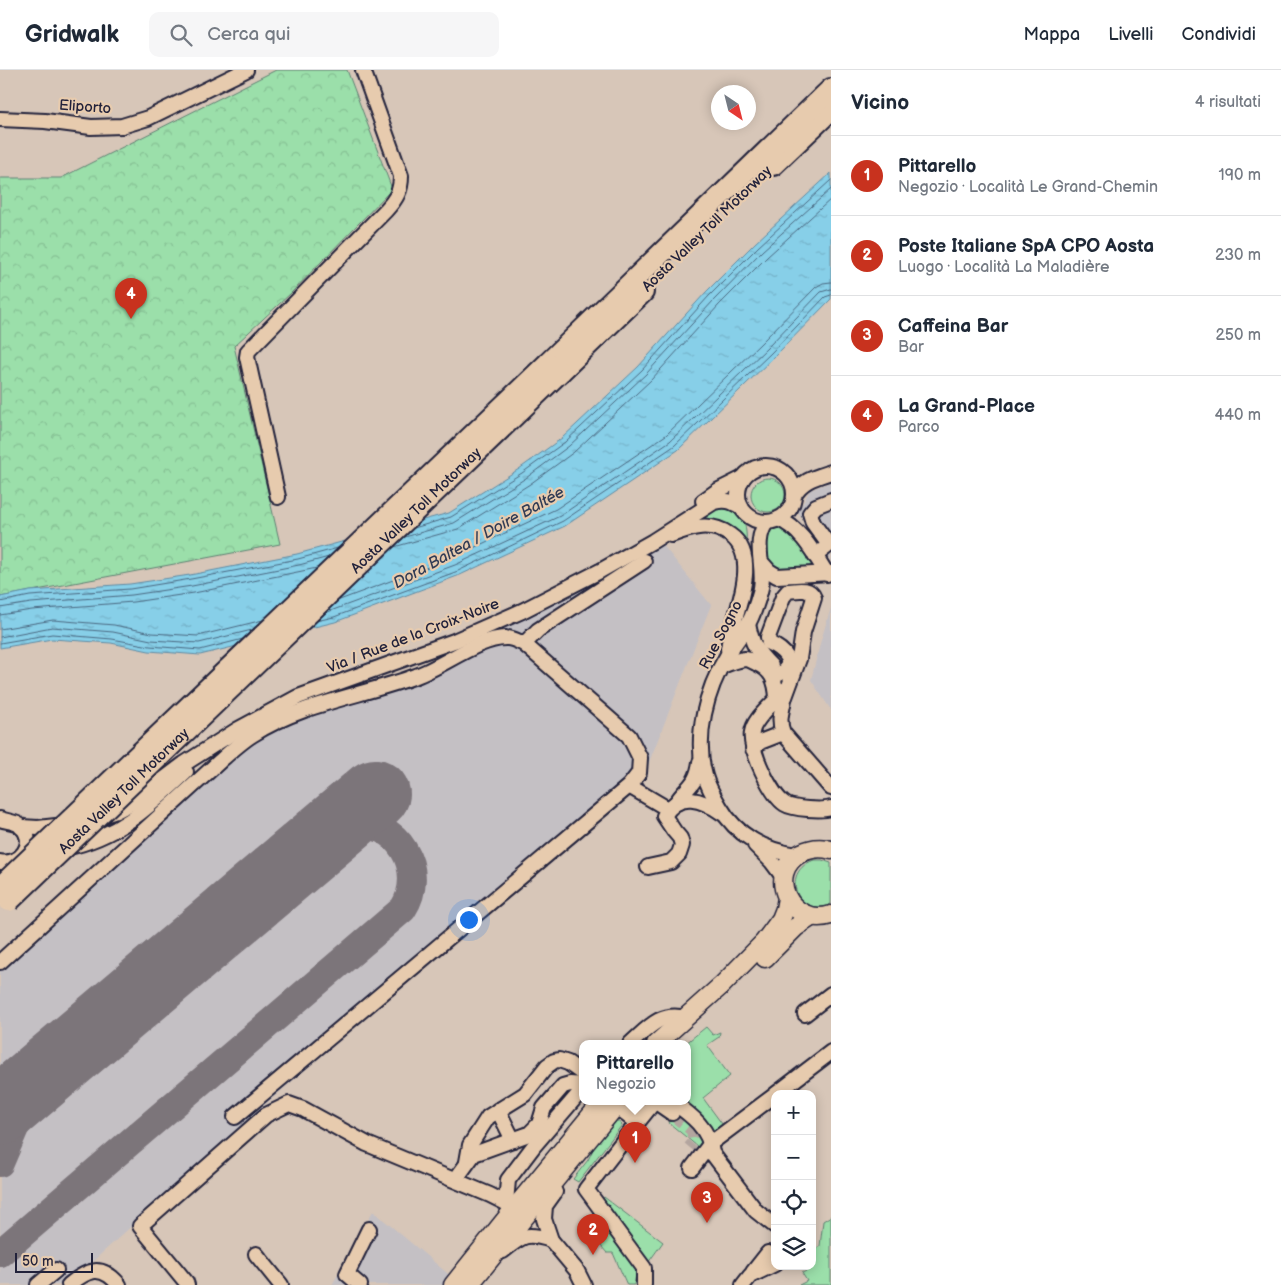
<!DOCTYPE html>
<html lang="it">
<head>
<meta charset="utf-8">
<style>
  body { margin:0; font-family:"Balsamiq Sans",sans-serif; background:#f6f6f7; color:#1f2937 }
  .controls { position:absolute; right:15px; bottom:15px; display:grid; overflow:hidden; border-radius:10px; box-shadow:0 2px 12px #0003 }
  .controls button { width:45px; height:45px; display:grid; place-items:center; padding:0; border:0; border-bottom:1px solid #e0e1e3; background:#fff; color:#1f2937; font:25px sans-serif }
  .compass { position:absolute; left:711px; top:15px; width:45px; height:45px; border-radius:50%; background:#fff; box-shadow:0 2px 12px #0003; rotate:145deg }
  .scale { position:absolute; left:15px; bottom:12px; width:78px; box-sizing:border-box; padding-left:5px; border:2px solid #22223b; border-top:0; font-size:14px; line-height:18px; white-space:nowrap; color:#22223b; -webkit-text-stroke:4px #e7cbae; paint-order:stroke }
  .you { position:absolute; left:468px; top:849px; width:18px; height:18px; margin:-12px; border:4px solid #fff; border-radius:50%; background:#1a73e8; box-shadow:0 0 0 8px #1a73e833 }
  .badge { display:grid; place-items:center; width:32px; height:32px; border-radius:50%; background:#c8321e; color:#fff; font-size:16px; font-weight:700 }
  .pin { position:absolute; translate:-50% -41px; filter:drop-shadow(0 1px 2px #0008) }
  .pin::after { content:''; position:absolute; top:26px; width:18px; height:15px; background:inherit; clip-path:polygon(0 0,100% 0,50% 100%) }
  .popup { position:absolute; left:579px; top:970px; width:112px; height:65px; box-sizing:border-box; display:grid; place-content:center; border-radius:10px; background:#fff; filter:drop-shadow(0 1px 4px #0005); font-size:16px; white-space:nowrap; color:#747a83 }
  .popup b { font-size:19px; color:#1f2937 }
  .popup::after { content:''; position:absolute; left:50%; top:100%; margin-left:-10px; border:10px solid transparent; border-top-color:#fff }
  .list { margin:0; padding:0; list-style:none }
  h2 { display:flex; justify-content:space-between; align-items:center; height:65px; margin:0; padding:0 20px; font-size:21px }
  h2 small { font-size:16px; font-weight:400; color:#747a83 }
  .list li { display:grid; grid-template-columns:32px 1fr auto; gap:15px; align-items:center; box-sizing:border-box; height:80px; padding:0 20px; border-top:1px solid #e0e1e3 }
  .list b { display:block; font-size:19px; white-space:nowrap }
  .list p { margin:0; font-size:16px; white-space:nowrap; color:#747a83 }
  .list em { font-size:16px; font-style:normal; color:#747a83 }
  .icon { flex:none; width:28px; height:28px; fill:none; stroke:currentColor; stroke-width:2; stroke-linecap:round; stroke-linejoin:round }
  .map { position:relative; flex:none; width:831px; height:1215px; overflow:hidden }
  header { display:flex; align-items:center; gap:30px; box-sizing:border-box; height:70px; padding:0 25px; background:#fff; border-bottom:1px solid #e0e1e3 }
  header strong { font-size:24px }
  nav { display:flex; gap:28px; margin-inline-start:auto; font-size:18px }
  .search { width:350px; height:45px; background:#f6f6f7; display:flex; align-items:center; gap:12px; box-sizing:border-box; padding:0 18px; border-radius:10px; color:#747a83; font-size:19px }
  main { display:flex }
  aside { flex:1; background:#fff }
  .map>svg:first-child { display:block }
</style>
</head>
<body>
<header>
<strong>Gridwalk</strong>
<div class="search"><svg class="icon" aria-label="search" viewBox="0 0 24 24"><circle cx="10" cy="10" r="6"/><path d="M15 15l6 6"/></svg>Cerca qui</div>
<nav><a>Mappa</a><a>Livelli</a><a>Condividi</a></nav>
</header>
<main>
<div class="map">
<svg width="831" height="1215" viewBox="0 0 831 1215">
  <defs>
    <pattern id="forest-crowns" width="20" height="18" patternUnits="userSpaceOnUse" patternTransform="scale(1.25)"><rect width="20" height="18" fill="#9bdfaa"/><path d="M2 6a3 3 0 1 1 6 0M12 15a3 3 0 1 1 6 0" fill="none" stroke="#85bf93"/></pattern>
    <pattern id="water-ripples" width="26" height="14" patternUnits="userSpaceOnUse" patternTransform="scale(1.25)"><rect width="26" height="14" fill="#87cfe8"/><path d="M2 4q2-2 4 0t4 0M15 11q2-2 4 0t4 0" fill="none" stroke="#74b1c8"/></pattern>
  </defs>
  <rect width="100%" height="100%" fill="#d7c6b8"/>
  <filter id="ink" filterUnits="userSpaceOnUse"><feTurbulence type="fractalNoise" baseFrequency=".02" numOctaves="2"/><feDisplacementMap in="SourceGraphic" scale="10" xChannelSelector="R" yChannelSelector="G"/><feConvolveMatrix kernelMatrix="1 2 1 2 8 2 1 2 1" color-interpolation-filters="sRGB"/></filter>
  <g filter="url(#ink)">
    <g fill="#c4c0c4">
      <path d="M831,412V491L798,442L810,420Z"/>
      <path d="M662,474L711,535L642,710L262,1037L67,1215H0V882L250,663L463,580Z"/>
      <path d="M831,538V640L811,610L821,570Z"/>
      <path d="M373,1141L453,1208L447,1215H332Z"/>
    </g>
    <g fill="#9bdfaa" stroke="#5e8072">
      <circle cx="768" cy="425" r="17"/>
      <path d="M720,435L740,442C746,454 747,463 746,477C734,448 722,452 694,451Z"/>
      <path d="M783,455L814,490L813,497L810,499L775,500L768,496L765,467L770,460Z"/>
      <path d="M814,790H822L831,793V834C799,850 778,803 814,790Z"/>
      <path d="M706,957L713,965L720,962L719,967L707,975L730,1006L703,1028L725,1058L714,1066L695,1039L682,1032H688V974H685Z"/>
      <path d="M678,1041L703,1063V1081L669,1053Z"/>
      <path d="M615,1049L622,1055L578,1112L573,1109L588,1090L596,1073Z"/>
      <path d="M604,1127L663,1172L648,1193L598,1134Z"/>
      <path d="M598,1145L637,1199L634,1215H627L613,1183H607L590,1163L595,1159L589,1152Z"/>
      <path d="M831,1146V1215H799L807,1211L802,1203L811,1199L810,1196H812V1181L820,1176L823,1151Z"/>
    </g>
    <path fill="url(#forest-crowns)" stroke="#5e8072" d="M276,0H347L392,119L291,223L234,276L280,474L0,527V108H61Z"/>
    <path fill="url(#water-ripples)" stroke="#5f8aa3" d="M831,103V229L775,286L678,380L565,456L460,505L335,552L200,585L149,581L111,573L52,569L0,578V527L30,521L130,514L190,505L297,484L449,443L519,399L562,368L638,297L706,222L755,173Z"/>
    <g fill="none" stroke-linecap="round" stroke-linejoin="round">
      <g stroke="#4a6780" stroke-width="1">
        <path d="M414,458L451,447L522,403L565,372L642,300L709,226L758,177L831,110"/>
        <path d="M405,467L454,453L526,408L569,376L646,304L714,230L762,181L831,119"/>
        <path d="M394,477L458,459L530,414L574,382L651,310L719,235L767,187L831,129"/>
        <path d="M337,531L452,488L556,439L666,365L761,273L816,217L823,213L831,212"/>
        <path d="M0,532L30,526L130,519L191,509L298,489L338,478"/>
        <path d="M0,538L31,533L132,525L192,516L299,495L329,487"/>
        <path d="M325,543L455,495L560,446L670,371L767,278L821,222L831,219"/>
        <path d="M0,545L32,540L133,532L194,523L317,498"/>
        <path d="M316,551L334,547L458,501L563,451L674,376L771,283L825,227L831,225"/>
        <path d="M0,559L53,550L114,555L152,563L198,566L263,550"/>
        <path d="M0,567L52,557L113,562L151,570L199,573L252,560"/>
        <path d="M0,573L52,564L112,569L150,576L200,580L243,569"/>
      </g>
      <g stroke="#7c747a" stroke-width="28">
        <path d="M0,1093L15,1058L56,994"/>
        <path d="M0,1183L403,839C428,800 397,748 352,755C340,757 331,763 321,770"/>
      </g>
      <path stroke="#7c747a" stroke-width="70" d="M0,1041L375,724"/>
      <path stroke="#b3a59f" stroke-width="14" stroke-dasharray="14 7" stroke-linecap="butt" d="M672,1043L693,1060L695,1072L690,1078"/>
      <g stroke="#22223b" stroke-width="18">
        <g id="minor">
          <path d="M0,49L45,51L91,57L122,56L148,48L246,0"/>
          <circle cx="766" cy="424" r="28"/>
          <path d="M794,425C802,410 816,407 831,402"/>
          <path d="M278,427L247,287L248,281L386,140C396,129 401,121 401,106L363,0"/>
          <path d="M703,431L717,421L743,408"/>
          <path d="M778,449C800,457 815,485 827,504"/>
          <path d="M767,452C751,472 767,500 760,522C757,533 753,545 748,554C742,565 733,575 727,586C706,620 694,667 705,706C708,717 714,727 720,737C736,765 765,781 797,785"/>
          <path d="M671,465C692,457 710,451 730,465C759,485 739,533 732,560C730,566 729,572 728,579"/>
          <path d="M815,486L829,475L813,453L810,443L816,436L831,430"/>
          <path d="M761,492L769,501L777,506L831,503"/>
          <path d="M748,554C752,574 756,581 771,596"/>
          <path d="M524,574L538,560L644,491"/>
          <path d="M722,596C729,593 737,590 745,589C749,589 752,591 756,593C772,600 776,611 777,628C769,638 754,649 752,662C749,679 771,725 785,734C793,739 822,741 831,738"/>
          <path d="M779,604C799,593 782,579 769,573L768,567L783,527L788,521C798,520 810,517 814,528L803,562L799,589L785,627"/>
          <path d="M783,663C776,645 786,637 784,620"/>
          <path d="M753,679L760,672L783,663L831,718"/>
          <path d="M629,716L668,739"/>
          <path d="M676,733C687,716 697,715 700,692"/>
          <path d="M101,746L116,741L135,731L184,694L237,660L298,627L454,571L522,541L600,501L653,471L714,432C726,429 731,431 741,437"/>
          <path d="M0,749C7,752 16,751 22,757C37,774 20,796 0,792"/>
          <path d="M21,757L38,758L65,755"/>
          <path d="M755,775L772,792L784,808"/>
          <path d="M65,778C118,767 148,738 186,702"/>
          <path d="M648,797L671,792L679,784L682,775L680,768L674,761L664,746C679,720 703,730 722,743"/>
          <path d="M0,892L220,691C230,682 241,672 252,665C302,633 362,626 416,606C443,597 479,567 507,568C513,568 519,572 524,574L629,666L640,688L639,703L629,716L235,1047"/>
          <path d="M805,944L831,924"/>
          <path d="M630,974C647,959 661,941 685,948"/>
          <path d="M776,1024L831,982"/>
          <path d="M656,1032L672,1043"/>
          <path d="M673,1032C691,1045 710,1059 712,1083L756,1141L775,1156"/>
          <path d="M615,1036L637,1053L586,1119L644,1198V1215"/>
          <path d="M498,1040L513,1070"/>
          <path d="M637,1053L654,1032"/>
          <path d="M467,1092L470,1075L488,1047L525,1024L547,996L554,991L559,990L568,993L582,1003"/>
          <path d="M692,1098L711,1073L775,1025"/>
          <path d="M458,1106L474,1084L529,1064L539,1054L544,1038L563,1016L570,1014L582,1015"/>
          <path d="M555,1122L545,1136L544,1149L551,1170L577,1201L584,1215"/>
          <path d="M506,1133L508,1110L533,1077L582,1020"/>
          <path d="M503,1181C523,1165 526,1162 551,1170"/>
          <path d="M256,1184L281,1215"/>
          <path d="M753,1202L768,1183"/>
          <path d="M38,1215L56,1200"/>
          <path d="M69,1215C88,1199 102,1194 119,1215"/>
          <path d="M187,1215L186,1212L140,1156L266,1045L289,1034L303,1039L367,1074L490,1125L506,1133L513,1140"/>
          <path d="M360,1215L347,1204L369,1159"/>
          <path d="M743,1215L750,1206L775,1194"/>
        </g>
      </g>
      <g stroke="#22223b" stroke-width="21">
        <g id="major">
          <path d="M831,780C821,777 811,778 801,783C764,803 790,858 831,845"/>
          <path d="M765,888L796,857L811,847"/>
          <path d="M656,974L723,914L764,872L781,849L785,839L787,828"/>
          <path d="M453,1215L513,1140L602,1032"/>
          <path d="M469,1215L619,1032"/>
        </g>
      </g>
      <g stroke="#22223b" stroke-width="24">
        <g id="highway">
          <path d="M773,95L831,40"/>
          <path d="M548,293L831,19"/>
          <path d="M560,302L643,222"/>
        </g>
      </g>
      <use href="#minor" stroke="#e7cbae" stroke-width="14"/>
      <use href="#major" stroke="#e7cbae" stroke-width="18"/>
      <use href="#highway" stroke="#e7cbae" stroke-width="20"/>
      <g stroke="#22223b" stroke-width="24" stroke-linecap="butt">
        <g id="highway-bridge">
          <path d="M0,817L548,293"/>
          <path id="s1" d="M9,831L560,302"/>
        </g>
      </g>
      <use href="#highway-bridge" stroke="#e7cbae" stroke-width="20"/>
    </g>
  </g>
  <g text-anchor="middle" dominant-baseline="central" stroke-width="4.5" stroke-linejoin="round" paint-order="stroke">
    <g font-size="15" fill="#22223b" stroke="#e7cbae">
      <text transform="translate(85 37) rotate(4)">Eliporto</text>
      <text transform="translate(707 159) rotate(-44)">Aosta Valley Toll Motorway</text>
      <text stroke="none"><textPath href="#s1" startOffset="564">Aosta Valley Toll Motorway</textPath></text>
      <text transform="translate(721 565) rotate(-62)">Rue Sogno</text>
      <text transform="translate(413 566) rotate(-21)">Via / Rue de la Croix-Noire</text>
      <text stroke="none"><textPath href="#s1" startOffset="159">Aosta Valley Toll Motorway</textPath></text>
    </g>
    <g font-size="16" font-style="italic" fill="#313c55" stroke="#e7cbae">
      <text transform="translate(479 468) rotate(-29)">Dora Baltea / Doire Baltée</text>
    </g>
  </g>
</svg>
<div class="controls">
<button>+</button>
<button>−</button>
<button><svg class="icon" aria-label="locate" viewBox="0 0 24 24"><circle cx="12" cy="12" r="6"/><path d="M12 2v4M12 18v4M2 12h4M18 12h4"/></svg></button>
<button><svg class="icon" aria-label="layers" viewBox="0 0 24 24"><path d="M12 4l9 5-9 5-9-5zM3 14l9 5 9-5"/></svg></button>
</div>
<svg class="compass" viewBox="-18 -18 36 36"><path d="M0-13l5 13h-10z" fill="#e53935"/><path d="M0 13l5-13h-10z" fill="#747a83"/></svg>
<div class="scale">50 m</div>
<div class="you"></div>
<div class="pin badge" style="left:635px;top:1093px">1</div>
<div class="popup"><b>Pittarello</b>Negozio</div>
<div class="pin badge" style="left:593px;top:1185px">2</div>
<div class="pin badge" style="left:707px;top:1153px">3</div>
<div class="pin badge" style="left:131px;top:249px">4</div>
</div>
<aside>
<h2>Vicino<small>4 risultati</small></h2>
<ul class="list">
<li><span class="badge">1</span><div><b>Pittarello</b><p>Negozio · Località Le Grand-Chemin</p></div><em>190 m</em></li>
<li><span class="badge">2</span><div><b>Poste Italiane SpA CPO Aosta</b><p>Luogo · Località La Maladière</p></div><em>230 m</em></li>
<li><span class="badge">3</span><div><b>Caffeina Bar</b><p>Bar</p></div><em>250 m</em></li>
<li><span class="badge">4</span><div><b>La Grand-Place</b><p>Parco</p></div><em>440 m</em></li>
</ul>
</aside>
</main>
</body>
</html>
